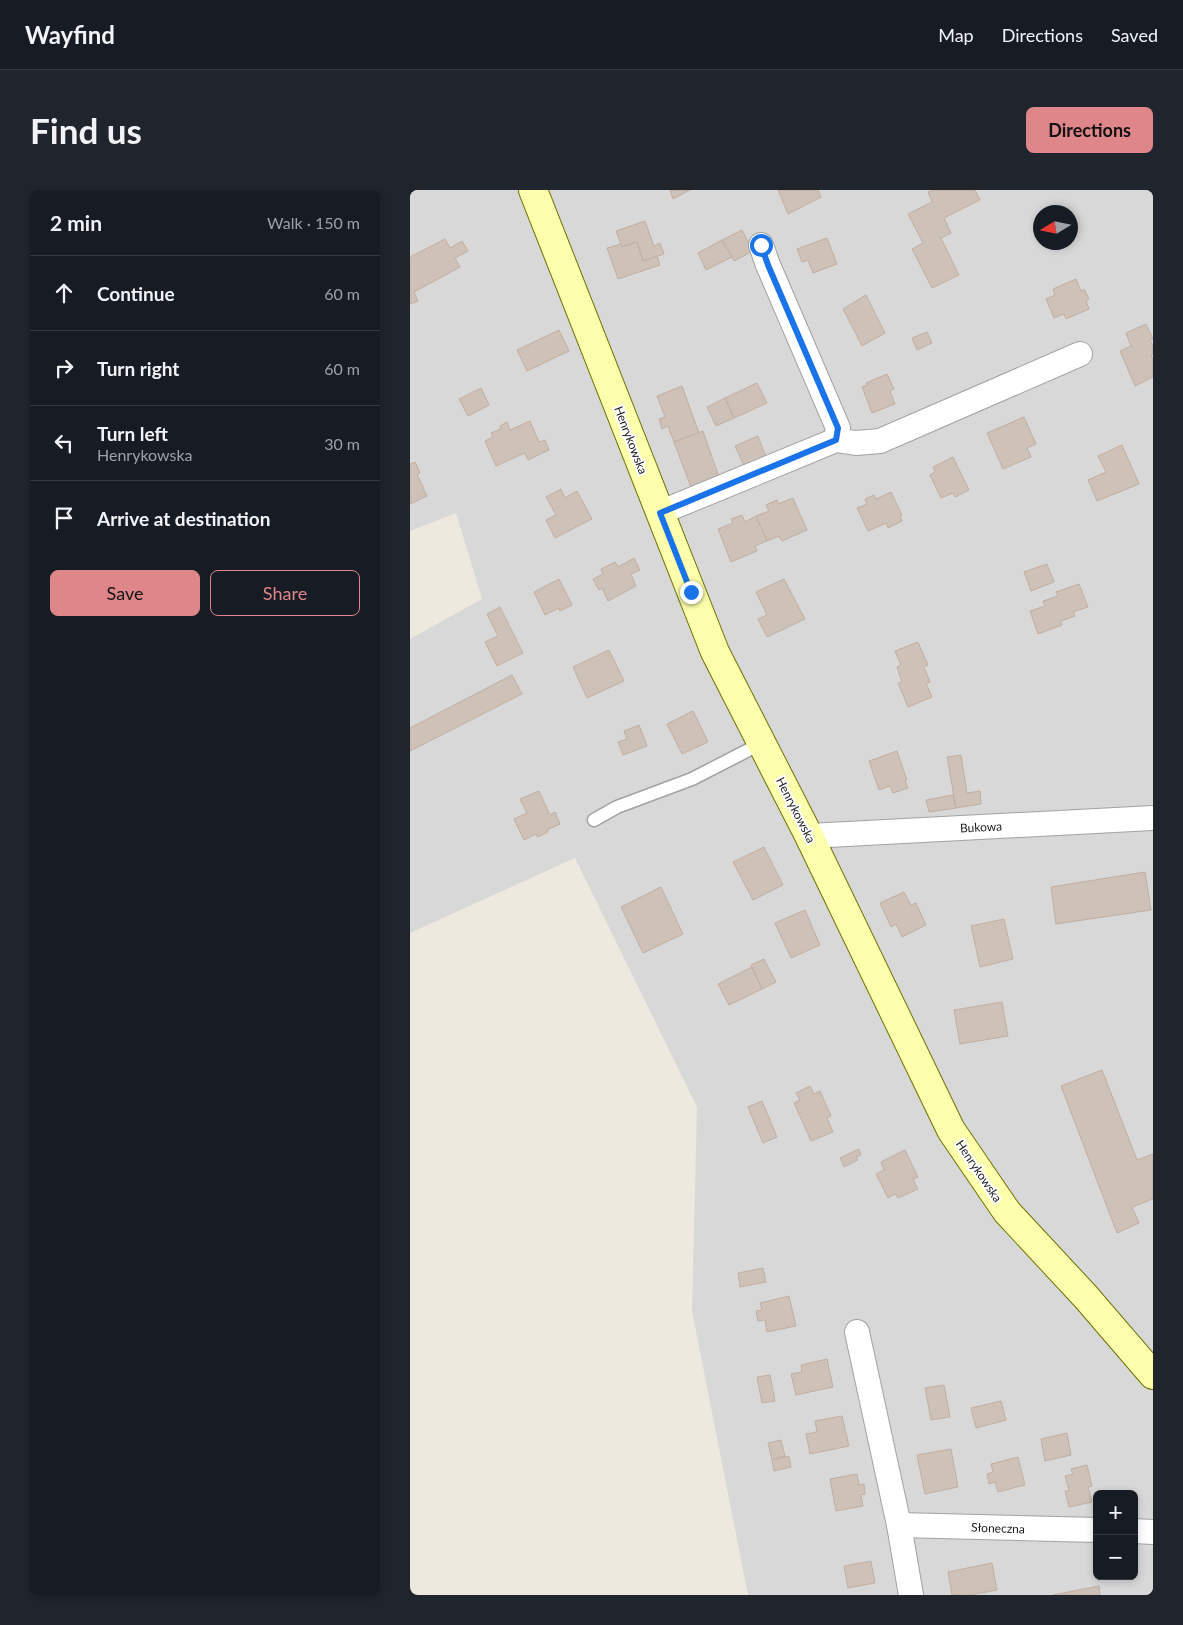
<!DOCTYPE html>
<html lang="en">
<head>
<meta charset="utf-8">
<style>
  body { margin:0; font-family:Lato,sans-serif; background:#20242c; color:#f1f3f6 }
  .controls { position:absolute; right:15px; bottom:15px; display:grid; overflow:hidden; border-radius:8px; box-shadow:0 2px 8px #0003 }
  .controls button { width:45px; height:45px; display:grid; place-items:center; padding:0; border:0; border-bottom:1px solid #363941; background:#171b24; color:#f1f3f6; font:25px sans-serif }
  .compass { position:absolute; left:623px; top:15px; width:45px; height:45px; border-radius:50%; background:#171b24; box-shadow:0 2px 8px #0003; rotate:260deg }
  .stop { position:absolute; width:15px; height:15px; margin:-11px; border:4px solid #1a73e8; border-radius:50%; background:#fff }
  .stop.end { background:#1a73e8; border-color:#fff; box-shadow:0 1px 5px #0008 }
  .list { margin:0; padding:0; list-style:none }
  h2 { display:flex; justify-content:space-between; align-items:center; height:65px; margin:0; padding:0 20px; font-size:21px }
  h2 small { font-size:16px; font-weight:400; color:#9ea1a6 }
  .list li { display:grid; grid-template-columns:32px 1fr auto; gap:15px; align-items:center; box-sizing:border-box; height:75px; padding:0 20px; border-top:1px solid #363941 }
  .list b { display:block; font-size:19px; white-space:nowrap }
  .list p { margin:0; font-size:16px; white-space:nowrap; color:#9ea1a6 }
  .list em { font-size:16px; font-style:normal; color:#9ea1a6 }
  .actions { display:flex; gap:10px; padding:15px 20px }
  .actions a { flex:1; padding:11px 0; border:1px solid #de868a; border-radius:8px; text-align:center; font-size:18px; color:#de868a }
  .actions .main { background:#de868a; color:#111 }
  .icon { flex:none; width:28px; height:28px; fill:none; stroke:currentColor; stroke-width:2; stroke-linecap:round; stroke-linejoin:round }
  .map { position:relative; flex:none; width:743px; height:1405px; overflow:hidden; border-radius:8px }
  header { display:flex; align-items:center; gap:30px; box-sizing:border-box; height:70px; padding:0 25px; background:#171b24; border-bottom:1px solid #363941 }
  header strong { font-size:24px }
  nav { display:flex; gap:28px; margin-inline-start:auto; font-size:18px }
  .intro { display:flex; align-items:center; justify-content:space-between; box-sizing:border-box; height:120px; padding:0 30px }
  h1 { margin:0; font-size:35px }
  .button { padding:12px 22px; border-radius:8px; background:#de868a; color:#111; font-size:18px; font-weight:700 }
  main { display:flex; gap:30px; padding:0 30px }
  aside { flex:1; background:#171b24; border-radius:8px; box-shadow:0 2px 8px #0003 }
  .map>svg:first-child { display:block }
</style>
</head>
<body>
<header>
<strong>Wayfind</strong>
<nav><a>Map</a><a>Directions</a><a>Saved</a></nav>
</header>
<div class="intro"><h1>Find us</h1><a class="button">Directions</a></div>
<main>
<aside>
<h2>2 min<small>Walk · 150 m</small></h2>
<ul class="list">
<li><svg class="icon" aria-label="ahead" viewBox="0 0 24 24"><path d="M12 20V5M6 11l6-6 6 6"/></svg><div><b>Continue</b></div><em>60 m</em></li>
<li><svg class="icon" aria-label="right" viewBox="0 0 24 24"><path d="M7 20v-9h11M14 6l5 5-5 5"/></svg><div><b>Turn right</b></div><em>60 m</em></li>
<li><svg class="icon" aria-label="left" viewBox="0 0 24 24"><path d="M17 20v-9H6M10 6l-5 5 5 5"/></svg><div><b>Turn left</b><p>Henrykowska</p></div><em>30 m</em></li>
<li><svg class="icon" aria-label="arrive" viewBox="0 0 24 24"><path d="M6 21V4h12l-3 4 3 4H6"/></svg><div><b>Arrive at destination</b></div></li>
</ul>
<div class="actions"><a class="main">Save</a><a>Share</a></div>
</aside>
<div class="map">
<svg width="743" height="1405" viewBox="0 0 743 1405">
  <rect width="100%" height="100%" fill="#eee9df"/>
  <path fill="#d9d8d8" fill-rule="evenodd" d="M0,0H743V1405H338L282,1121L287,917L165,668L0,743V449L72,409L46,323L0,341ZM630,22H660V52H630ZM687,1304H724V1386H687Z"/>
  <g fill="#cec1b8" stroke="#c1aea0">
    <path d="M260,0H280L263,9Z"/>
    <path d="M368,0H408L411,7L378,24Z"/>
    <path d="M523,0H565L570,10L534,28L541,43L531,48L549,85L522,98L502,59L513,53L498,24L522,12L518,2Z"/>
    <path d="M235,31L244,56L250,53L254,64L233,71L227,52L212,57L206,41Z"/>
    <path d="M332,40L343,61L324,71L312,50Z"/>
    <path d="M417,48L427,74L403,83L398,70L392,72L387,59Z"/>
    <path d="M35,49L40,58L52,51L58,61L45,68L50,77L4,102L8,111L0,114V67Z"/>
    <path d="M312,50L322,67L296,80L288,63Z"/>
    <path d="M227,52L233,71L247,66L250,75L208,89L197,58L211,54L212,57Z"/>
    <path d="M666,89L671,101L674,99L679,109L676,111L679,119L656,129L654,124L644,128L636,109L645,105L643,99Z"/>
    <path d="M456,105L475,143L452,156L433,119Z"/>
    <path d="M736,134L743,149L740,150L743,157V164L741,165L743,170V187L725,196L710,161L721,156L716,143Z"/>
    <path d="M149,140L159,161L117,181L107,160Z"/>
    <path d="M517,142L522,153L507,160L502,148Z"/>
    <path d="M477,184L484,199L480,201L485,214L462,223L452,197L457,195L456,193Z"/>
    <path d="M347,193L357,213L324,228L315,208Z"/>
    <path d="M272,196L289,243L264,252L258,236L252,239L249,229L255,227L247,206Z"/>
    <path d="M71,198L79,215L58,226L49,209Z"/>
    <path d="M315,208L324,228L306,236L297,217Z"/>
    <path d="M614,227L626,254L617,258L621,267L593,279L577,243Z"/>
    <path d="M120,231L129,252L135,250L139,260L118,270L115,263L86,276L75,251L83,247L81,243L91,239L90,236L97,232L100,240Z"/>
    <path d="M293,241L309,287L281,297L264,252Z"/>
    <path d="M348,246L356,267L334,276L325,256Z"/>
    <path d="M712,255L729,294L687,311L678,290L696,282L688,266Z"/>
    <path d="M543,267L559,300L545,307L543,303L531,308L520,285L525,282L523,277Z"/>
    <path d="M5,272L10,283L7,284L17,306L0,314V274Z"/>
    <path d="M151,299L155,308L167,301L182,329L145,348L136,330L146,325L136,307Z"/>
    <path d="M481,302L492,325L490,326L492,331L478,338L476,333L458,341L447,318L457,314L455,309L464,305L466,309Z"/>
    <path d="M383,308L397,340L372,351L369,346L357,351L346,326L359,321L356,315L367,310L368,314Z"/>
    <path d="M332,325L335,332L346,326L357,351L345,356L347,361L321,372L308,339L323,333L321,329Z"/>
    <path d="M224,368L230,380L221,384L226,396L198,411L192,398L189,400L183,389L193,384L191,379L205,372L208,377Z"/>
    <path d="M637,374L644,392L621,401L614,382Z"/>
    <path d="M149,389L162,415L150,421L149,418L135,425L124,402Z"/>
    <path d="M374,389L395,429L357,447L348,429L357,425L346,402Z"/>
    <path d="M669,394L678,417L663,422L665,426L651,431L652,435L628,444L620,421L635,416L633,411L648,406L646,402Z"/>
    <path d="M90,417L113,463L87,476L75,452L88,446L77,424Z"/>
    <path d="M508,452L518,475L514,477L520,492L516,493L522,507L498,517L488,493L492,492L487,477L491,475L485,461Z"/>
    <path d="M199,460L214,491L177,508L163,477Z"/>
    <path d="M102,485L112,504L0,561V538Z"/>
    <path d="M283,521L298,552L272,564L257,534Z"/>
    <path d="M229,535L237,556L213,565L208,552L217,549L214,541Z"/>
    <path d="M487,561L497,590L495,591L498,598L483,603L480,596L469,600L459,571Z"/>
    <path d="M551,565L557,603L570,601L571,614L546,618L537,567Z"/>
    <path d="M129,601L140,625L145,622L150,634L137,640L138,642L128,647L126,644L114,650L104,629L117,623L110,609Z"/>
    <path d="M543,605L546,618L519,622L516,610Z"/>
    <path d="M354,657L373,695L343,710L323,672Z"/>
    <path d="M735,682L741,720L646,734L641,697Z"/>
    <path d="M251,697L273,744L233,763L211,717Z"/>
    <path d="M494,702L501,715L506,713L516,735L492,747L486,734L481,737L470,713Z"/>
    <path d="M395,720L410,755L381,768L365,733Z"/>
    <path d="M594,729L603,769L570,777L561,736Z"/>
    <path d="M354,769L366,792L352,799L341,775Z"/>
    <path d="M342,777L352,799L319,815L308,794Z"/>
    <path d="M592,812L598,846L550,854L544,820Z"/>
    <path d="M692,880L727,970L743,964V1009L722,1017L729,1033L707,1043L651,896Z"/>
    <path d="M400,896L404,904L410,901L421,926L417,928L423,942L401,951L384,913L390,910L386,903Z"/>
    <path d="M352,911L367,947L353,953L338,917Z"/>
    <path d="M449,959L451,965L446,967L448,970L434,977L430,968Z"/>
    <path d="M495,960L508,987L503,989L508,999L488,1008L485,1004L478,1008L466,984L474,980L471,972Z"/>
    <path d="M353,1078L356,1092L330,1097L328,1083Z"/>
    <path d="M379,1106L386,1136L357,1142L355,1130L348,1131L346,1121L352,1120L350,1113Z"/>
    <path d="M417,1169L423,1197L386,1205L381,1184L392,1182L391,1175Z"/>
    <path d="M360,1185L365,1211L352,1213L347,1187Z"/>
    <path d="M534,1195L540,1227L521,1230L515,1198Z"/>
    <path d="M591,1211L596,1230L566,1238L561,1218Z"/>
    <path d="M432,1226L439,1256L400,1264L396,1244L407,1242L405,1231Z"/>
    <path d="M657,1243L661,1265L635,1271L631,1249Z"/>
    <path d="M371,1250L375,1266L362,1270L358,1253Z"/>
    <path d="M541,1259L548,1297L515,1304L507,1265Z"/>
    <path d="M379,1266L381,1277L364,1281L362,1270Z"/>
    <path d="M608,1267L615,1295L588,1302L585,1292L579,1294L577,1284L583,1282L581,1274Z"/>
    <path d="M677,1275L682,1296L678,1297L682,1312L659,1317L655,1301H659L655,1286L663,1284L661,1279Z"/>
    <path d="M447,1284L449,1295L454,1294L455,1304L451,1305L453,1316L426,1321L420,1289Z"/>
    <path d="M461,1371L465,1393L438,1398L434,1376Z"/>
    <path d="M582,1373L587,1400L561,1405H542L538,1382Z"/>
    <path d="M689,1396L690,1405H643Z"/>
  </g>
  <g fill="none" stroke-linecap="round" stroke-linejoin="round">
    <g stroke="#a2a2a2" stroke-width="15">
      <path id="lane" d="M184,630L207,617L282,589L352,553"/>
    </g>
    <g stroke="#a2a2a2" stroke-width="26">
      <g id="street">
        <path d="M351,55L358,75L428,238L426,250"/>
        <path d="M249,323L426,250L446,253L470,251L670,164"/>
        <path d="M399,646L743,628"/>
        <path d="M447,1142L489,1335L501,1405"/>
        <path d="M489,1335L687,1340"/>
        <path d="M724,1341L743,1342"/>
      </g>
    </g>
    <g stroke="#6b7400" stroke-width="30">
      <path id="secondary" d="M123,0L305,462L399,646L541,940L597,1022L676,1107L743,1185"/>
    </g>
    <use href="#lane" stroke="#fff" stroke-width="12"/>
    <use href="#street" stroke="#fff" stroke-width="24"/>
    <use href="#secondary" stroke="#fdffac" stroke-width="28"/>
  </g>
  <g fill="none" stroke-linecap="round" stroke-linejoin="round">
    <path stroke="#1a73e8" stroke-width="6" d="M281,402L250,323L426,250L428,238L358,75L351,55"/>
  </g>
  <g text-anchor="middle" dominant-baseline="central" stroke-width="4" stroke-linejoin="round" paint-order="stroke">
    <g font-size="12" fill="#1b1b1b" stroke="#fff">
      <text transform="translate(221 250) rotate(69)">Henrykowska</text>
      <text transform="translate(386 620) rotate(63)">Henrykowska</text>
      <text transform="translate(571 637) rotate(-3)">Bukowa</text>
      <text transform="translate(569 981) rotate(56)">Henrykowska</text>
      <text transform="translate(588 1338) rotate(2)">Słoneczna</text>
    </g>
  </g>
</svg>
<div class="controls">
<button>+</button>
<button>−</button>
</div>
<svg class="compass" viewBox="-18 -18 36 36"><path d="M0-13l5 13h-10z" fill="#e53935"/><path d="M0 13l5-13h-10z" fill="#9ea1a6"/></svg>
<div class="stop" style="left:351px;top:55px"></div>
<div class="stop end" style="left:281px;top:402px"></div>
</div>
</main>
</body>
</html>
